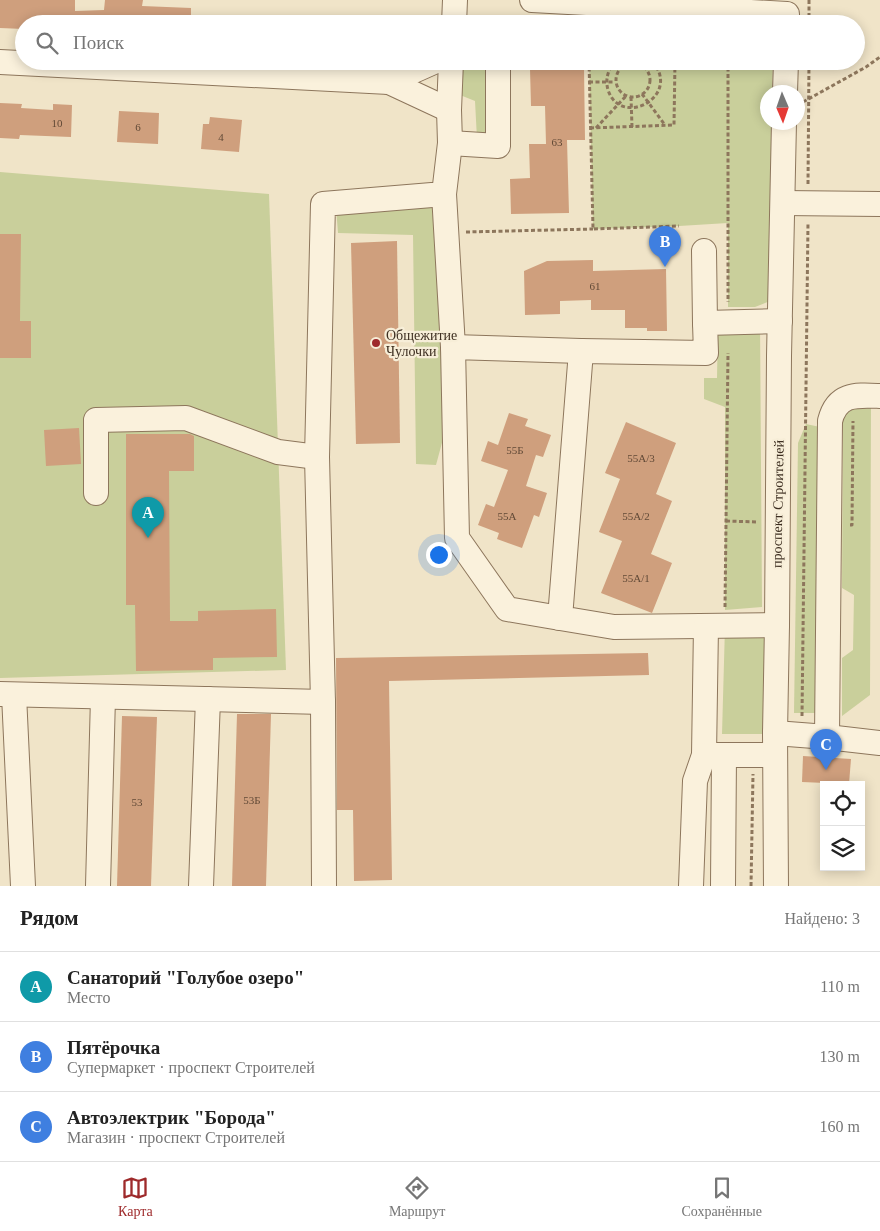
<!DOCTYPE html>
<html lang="ru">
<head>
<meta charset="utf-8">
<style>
  body { margin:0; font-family:"Times New Roman",serif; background:#f2f2f2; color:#222 }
  .controls { position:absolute; right:15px; bottom:15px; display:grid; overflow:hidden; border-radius:0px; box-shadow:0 2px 12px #0003 }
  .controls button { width:45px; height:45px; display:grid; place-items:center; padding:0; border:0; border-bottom:1px solid #e0e0e0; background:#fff; color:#222; font:25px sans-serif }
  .compass { position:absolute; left:760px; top:85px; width:45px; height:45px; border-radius:50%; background:#fff; box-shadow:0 2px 12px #0003; rotate:178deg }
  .you { position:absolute; left:438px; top:554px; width:18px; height:18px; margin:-12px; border:4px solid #fff; border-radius:50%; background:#1a73e8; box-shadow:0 0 0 8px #1a73e833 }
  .badge { display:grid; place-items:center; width:32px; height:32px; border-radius:50%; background:#9e2a2b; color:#fff; font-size:16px; font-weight:700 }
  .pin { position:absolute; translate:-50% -41px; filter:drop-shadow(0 1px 2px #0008) }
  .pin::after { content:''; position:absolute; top:26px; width:18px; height:15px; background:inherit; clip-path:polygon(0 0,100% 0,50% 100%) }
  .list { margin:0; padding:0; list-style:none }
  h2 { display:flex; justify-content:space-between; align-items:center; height:65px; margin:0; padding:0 20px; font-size:21px }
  h2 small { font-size:16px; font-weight:400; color:#767676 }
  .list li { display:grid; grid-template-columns:32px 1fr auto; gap:15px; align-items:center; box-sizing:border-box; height:70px; padding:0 20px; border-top:1px solid #e0e0e0 }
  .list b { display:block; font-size:19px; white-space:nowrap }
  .list p { margin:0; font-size:16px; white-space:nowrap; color:#767676 }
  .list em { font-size:16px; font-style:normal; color:#767676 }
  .icon { flex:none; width:28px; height:28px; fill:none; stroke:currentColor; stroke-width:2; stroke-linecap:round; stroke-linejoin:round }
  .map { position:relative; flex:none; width:880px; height:886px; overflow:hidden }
  .search { position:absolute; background:#fff; box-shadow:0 2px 12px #0003; left:15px; right:15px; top:15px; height:55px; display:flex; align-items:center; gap:12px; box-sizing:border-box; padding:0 18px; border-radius:28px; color:#767676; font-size:19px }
  .sheet { height:275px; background:#fff }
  nav { display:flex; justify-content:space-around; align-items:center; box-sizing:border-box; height:70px; border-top:1px solid #e0e0e0; background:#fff; font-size:14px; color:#767676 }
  nav a { display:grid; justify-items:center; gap:2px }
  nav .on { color:#9e2a2b }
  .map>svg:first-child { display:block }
</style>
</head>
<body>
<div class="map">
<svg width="880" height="886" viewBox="0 0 880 886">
  <rect width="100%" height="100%" fill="#f0e4c8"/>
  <g fill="#c9cf9b">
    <path d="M463,61H487L488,139H477L475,101L460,95L458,65Z"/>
    <path d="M589,61H773L772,92H768V122L772,123V290L770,301L755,307H728V223L679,226L593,229Z"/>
    <path d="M0,172L269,194L286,670L0,678Z"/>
    <path d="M432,204L447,424L436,465L416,464L413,235L338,233L336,208Z"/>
    <path d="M760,321L762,607L725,610V407L704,399V378H717L718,323Z"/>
    <path d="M871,404L870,695L842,716V658L853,650L854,595L842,588L843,408Z"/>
    <path d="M806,424L820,427L819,713H794L798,443Z"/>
    <path d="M725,626H764V734H722Z"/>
  </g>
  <g fill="#cf9f7d">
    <path d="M0,0H75V11L104,10L105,0H143L142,6L191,8V24H24V29L0,28Z"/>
    <path d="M584,67L585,140H567L569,213L511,214L510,179L530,178L529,144H546L545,106H531L530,69Z"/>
    <path d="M0,103L22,104L21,108L53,110V104L72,105L71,137L20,135L19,139L0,138Z"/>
    <path d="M119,111L159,113L158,144L117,142Z"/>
    <path d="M210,117L242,120L239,152L201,149L203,124H209Z"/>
    <path d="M0,234H21L20,321H31V358H0Z"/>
    <path d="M397,241L400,443L356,444L351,243Z"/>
    <path d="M593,260V271L666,269L667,331H647V328H625V310H591V300L560,301V314L525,315L524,271L547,261Z"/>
    <path d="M509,413L528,419L525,426L551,435L543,457L536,455L526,486L547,493L539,517L534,515L522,548L497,539L499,533L478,525L486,504L494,507L508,470L481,461L488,441L498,445Z"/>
    <path d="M626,422L676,443L656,494L672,501L651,554L672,563L652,613L601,593L622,541L599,532L620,479L605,473Z"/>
    <path d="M79,428L81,464L46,466L44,430Z"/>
    <path d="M126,434H190L194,436V471H169L170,621H198V611L276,609L277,657L213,658V670L136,671L135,605H126Z"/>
    <path d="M648,653L649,675L389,681L392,880L354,881L353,810H337L336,658Z"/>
    <path d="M237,714H271L266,886H232Z"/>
    <path d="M122,716L157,717L151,886H117Z"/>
    <path d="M803,756L851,759L849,784L802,782Z"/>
  </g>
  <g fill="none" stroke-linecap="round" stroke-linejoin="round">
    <g stroke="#8d765c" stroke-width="26">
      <g id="minor">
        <path d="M532,0L787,14"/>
        <path d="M454,24L455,0"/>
        <path d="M0,62L389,82L449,110"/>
        <path d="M389,82L436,61"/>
        <path d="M785,92L786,61"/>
        <path d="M450,143L498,146V61"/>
        <path d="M444,194L453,347"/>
        <path d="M783,203L880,204"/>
        <path d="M704,251L705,323"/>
        <path d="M96,493V420L186,418L278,452L317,457"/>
        <path d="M560,618L507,609L457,538L453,347L581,351"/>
        <path d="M777,625L614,627L560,618L581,351L706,353L705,323L780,321"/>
        <path d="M706,626L704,755H775"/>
        <path d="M0,694L323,702"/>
        <path d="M14,695L23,886"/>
        <path d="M775,733L827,737L880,743"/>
        <path d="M827,737L830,421C837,393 856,395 880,396"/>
        <path d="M98,886L103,697"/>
        <path d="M201,886L208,699"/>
        <path d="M324,886L323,702L317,457L323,204L444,194L450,143L449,110L451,61"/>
        <path d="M691,886L695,781L704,755"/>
        <path d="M723,886L724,755"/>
        <path d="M776,886L775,733L777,625L779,356L784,122"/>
      </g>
    </g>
    <g stroke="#8d765c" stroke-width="3" stroke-dasharray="4 2.5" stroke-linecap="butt">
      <path d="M809,0V24"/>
      <path d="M589,61L593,229L679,226"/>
      <path d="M615,61C608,70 605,79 608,90C621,129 683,96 652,61"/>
      <path d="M728,61V302"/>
      <circle cx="633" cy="80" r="17"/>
      <path d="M589,82H615"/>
      <path d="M642,94L665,125"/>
      <path d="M631,97L632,127"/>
      <path d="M803,102L866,67L880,57"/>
      <path d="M590,128L674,125L675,61"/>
      <path d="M596,128L626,96"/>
      <path d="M808,184L809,61"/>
      <path d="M466,232L593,229"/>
      <path d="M726,521L758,522"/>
      <path d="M850,525H852L853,421"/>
      <path d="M725,607L728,353"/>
      <path d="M802,716L808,223"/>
      <path d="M751,886L753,774"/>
    </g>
    <use href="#minor" stroke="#faf1dc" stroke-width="24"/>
  </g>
  <circle fill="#9e2a2b" stroke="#f7eed8" stroke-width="2" cx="376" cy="343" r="5"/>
  <g text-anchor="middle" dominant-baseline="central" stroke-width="4.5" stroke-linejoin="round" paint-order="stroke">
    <g font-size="11" fill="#624a37">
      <text x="57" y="123">10</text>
      <text x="138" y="127">6</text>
      <text x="221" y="137">4</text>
      <text x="557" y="142">63</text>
      <text x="595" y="286">61</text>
      <text x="515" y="450">55Б</text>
      <text x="641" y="458">55А/3</text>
      <text x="507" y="516">55А</text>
      <text x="636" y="516">55А/2</text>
      <text x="636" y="578">55А/1</text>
      <text x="252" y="800">53Б</text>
      <text x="137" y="802">53</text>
    </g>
    <g font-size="14" fill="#3d2e20" stroke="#f7eed8" text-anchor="start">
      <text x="386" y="335">Общежитие<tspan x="386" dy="16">Чулочки</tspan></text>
    </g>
    <g font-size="14" fill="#3d2e20" stroke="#f7eed8">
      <text transform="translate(778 504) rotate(-89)">проспект Строителей</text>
    </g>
  </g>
</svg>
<div class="controls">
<button><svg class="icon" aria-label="locate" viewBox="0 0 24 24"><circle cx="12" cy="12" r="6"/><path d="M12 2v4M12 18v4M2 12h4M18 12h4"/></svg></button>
<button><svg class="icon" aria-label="layers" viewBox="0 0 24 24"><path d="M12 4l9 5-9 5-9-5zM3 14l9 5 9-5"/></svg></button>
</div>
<svg class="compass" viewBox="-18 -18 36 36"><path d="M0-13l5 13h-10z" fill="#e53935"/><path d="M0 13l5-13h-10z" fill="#767676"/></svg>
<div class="you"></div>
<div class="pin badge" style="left:148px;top:538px;background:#0f9aa8">A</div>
<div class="pin badge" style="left:665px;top:267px;background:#3f7fe0">B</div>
<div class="pin badge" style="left:826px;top:770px;background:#3f7fe0">C</div>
<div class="search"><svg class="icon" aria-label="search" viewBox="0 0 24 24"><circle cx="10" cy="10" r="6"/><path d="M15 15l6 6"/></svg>Поиск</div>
</div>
<section class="sheet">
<h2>Рядом<small>Найдено: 3</small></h2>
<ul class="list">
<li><span class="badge" style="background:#0f9aa8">A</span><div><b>Санаторий &quot;Голубое озеро&quot;</b><p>Место</p></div><em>110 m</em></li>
<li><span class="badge" style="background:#3f7fe0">B</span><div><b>Пятёрочка</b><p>Супермаркет · проспект Строителей</p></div><em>130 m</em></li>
<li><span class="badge" style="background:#3f7fe0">C</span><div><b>Автоэлектрик &quot;Борода&quot;</b><p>Магазин · проспект Строителей</p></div><em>160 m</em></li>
</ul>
</section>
<nav>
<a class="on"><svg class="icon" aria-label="map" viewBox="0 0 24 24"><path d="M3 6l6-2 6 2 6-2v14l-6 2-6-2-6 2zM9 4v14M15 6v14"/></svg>Карта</a>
<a><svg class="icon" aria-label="directions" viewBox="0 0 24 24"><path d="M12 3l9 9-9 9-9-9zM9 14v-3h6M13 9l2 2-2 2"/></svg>Маршрут</a>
<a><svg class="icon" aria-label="saved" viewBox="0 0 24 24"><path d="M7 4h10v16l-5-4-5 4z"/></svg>Сохранённые</a>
</nav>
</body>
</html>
